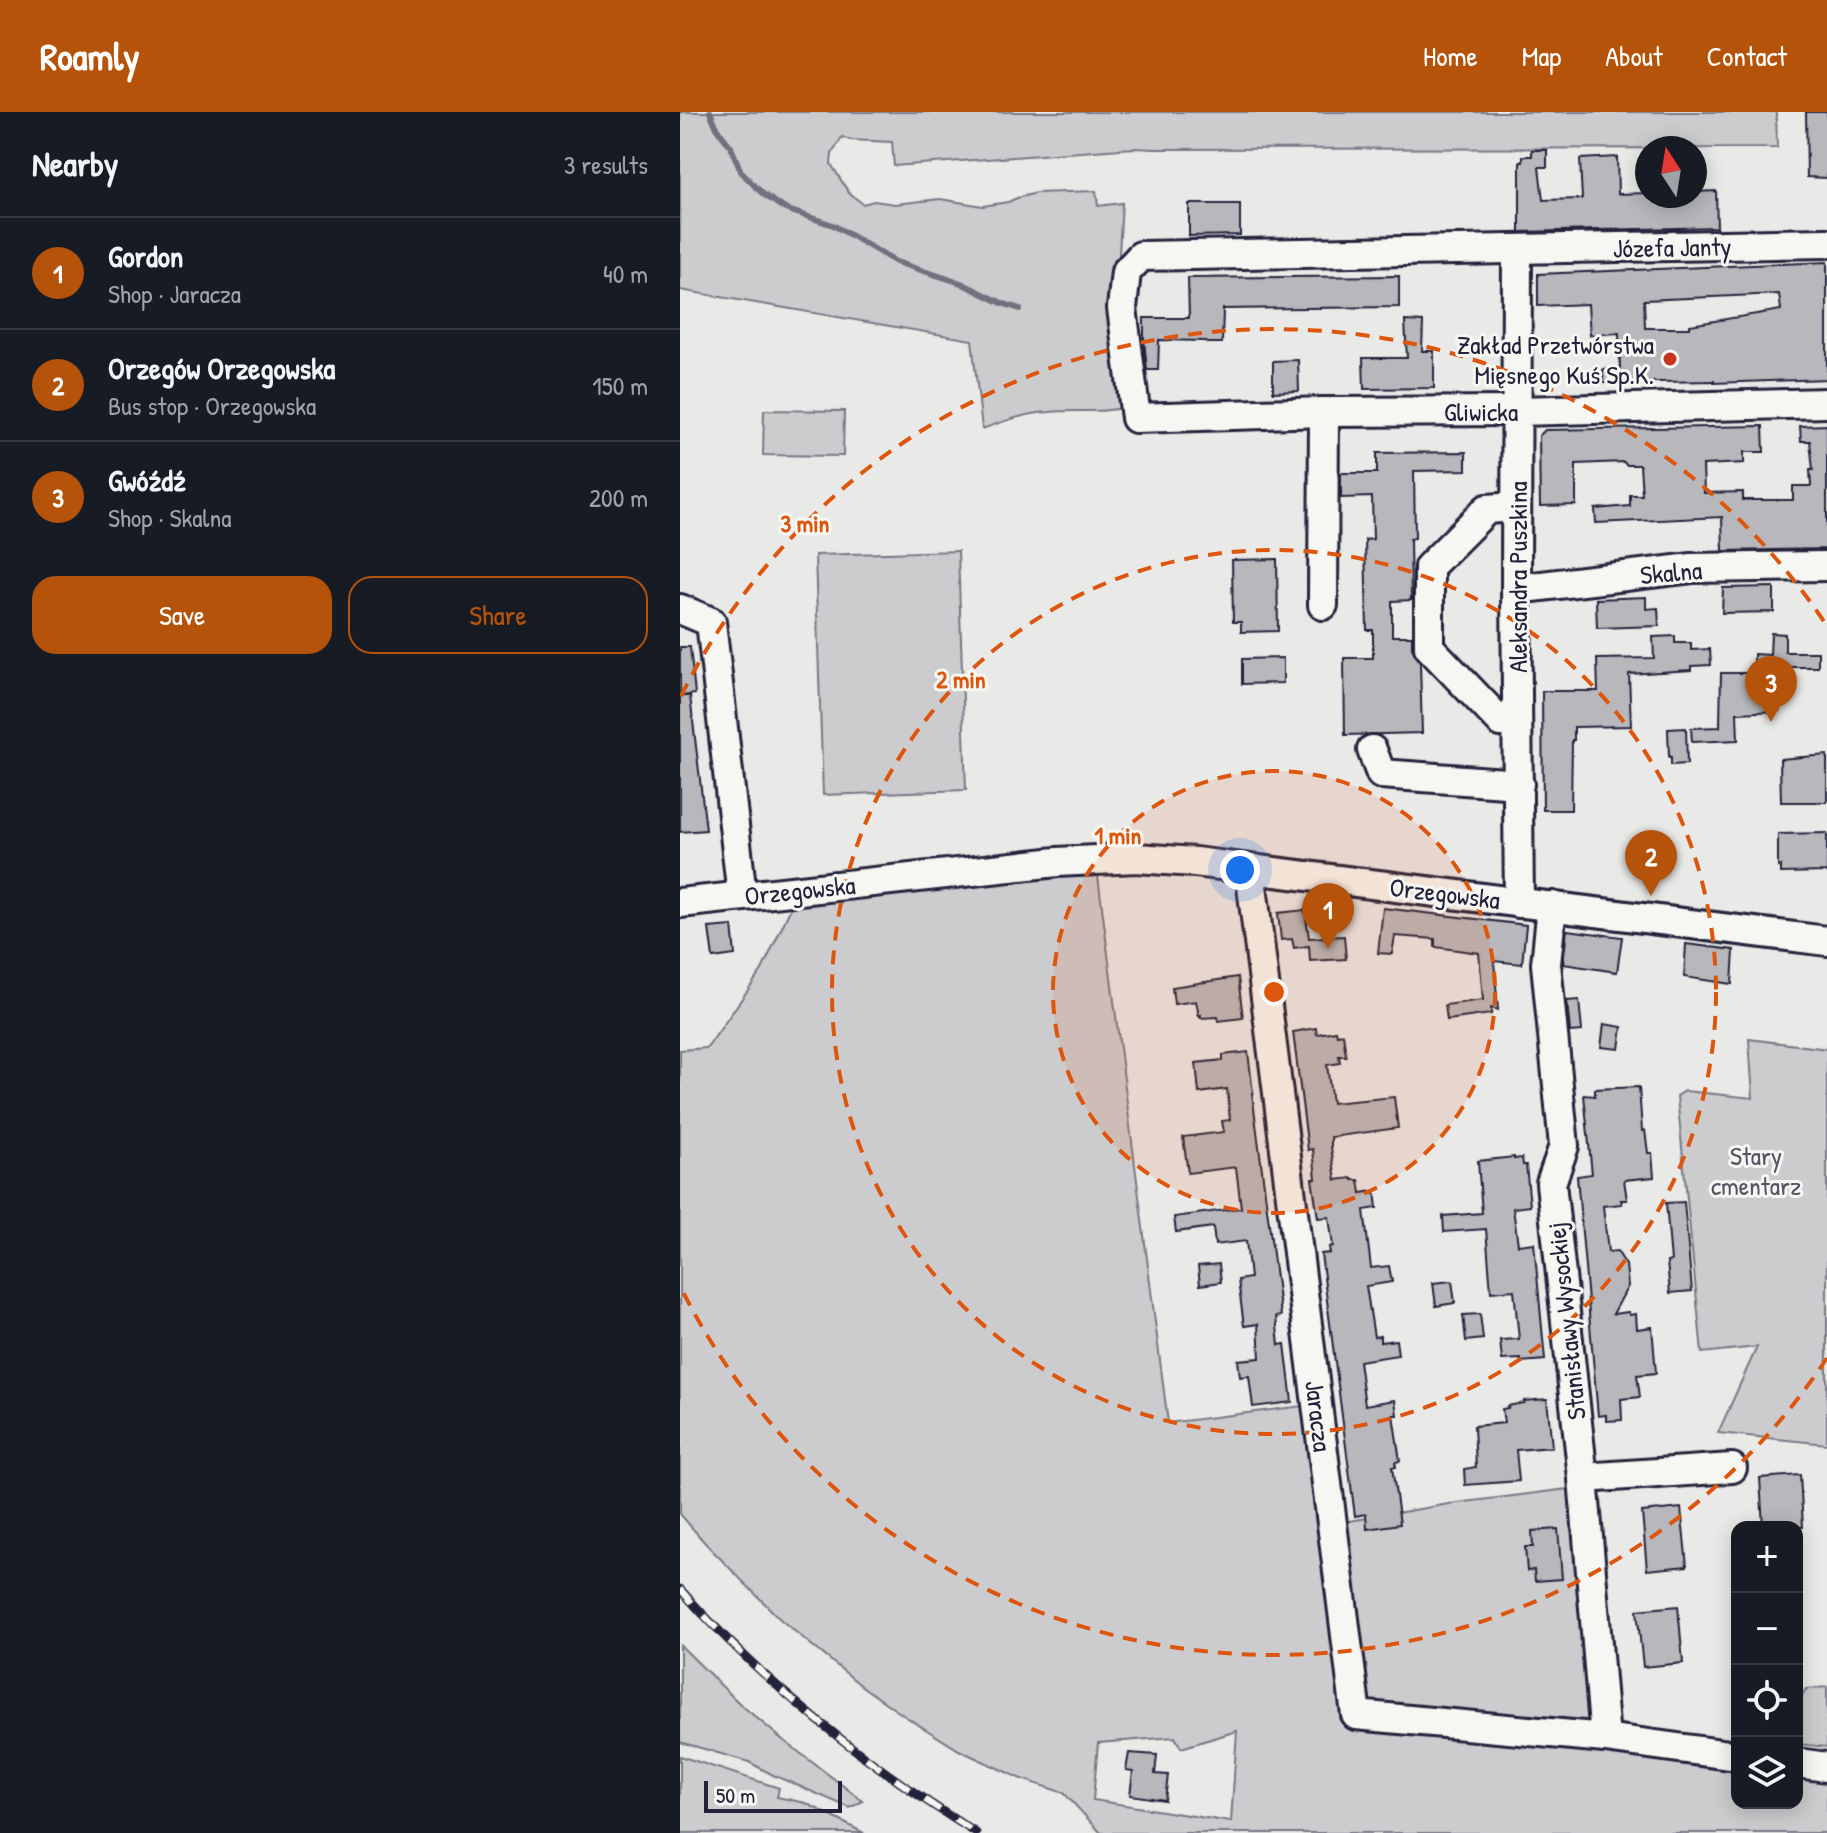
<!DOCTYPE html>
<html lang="en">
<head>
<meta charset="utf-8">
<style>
  body { margin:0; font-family:"Patrick Hand",sans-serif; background:#242831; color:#f1f3f6 }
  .controls { position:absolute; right:24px; bottom:24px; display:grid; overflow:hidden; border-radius:16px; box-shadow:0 4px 20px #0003 }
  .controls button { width:72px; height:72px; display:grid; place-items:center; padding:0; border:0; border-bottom:2px solid #363941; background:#171b24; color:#f1f3f6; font:40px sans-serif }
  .compass { position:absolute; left:955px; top:24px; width:72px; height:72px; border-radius:50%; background:#171b24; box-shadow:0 4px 20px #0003; rotate:348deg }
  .scale { position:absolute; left:24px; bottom:20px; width:138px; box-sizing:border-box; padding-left:8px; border:4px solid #22223b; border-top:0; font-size:22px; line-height:28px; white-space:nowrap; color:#22223b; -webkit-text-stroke:6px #f6f6f2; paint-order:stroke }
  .you { position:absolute; left:560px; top:758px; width:28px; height:28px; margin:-20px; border:6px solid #fff; border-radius:50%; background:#1a73e8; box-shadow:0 0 0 12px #1a73e833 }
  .badge { display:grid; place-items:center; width:52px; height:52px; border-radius:50%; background:#b45309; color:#fff; font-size:26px; font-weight:700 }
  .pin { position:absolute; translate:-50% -66px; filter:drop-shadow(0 2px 4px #0008) }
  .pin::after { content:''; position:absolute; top:42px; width:28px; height:24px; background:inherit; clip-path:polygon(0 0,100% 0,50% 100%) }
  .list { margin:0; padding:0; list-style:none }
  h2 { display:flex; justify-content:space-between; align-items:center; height:104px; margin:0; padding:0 32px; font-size:34px }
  h2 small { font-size:26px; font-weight:400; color:#9ea1a6 }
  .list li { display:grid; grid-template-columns:52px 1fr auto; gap:24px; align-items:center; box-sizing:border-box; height:112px; padding:0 32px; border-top:2px solid #363941 }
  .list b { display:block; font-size:30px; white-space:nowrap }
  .list p { margin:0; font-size:26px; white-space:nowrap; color:#9ea1a6 }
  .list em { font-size:26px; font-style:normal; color:#9ea1a6 }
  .actions { display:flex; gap:16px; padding:24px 32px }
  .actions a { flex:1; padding:18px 0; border:2px solid #b45309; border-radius:24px; text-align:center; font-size:28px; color:#b45309 }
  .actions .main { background:#b45309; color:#fff }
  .icon { flex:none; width:44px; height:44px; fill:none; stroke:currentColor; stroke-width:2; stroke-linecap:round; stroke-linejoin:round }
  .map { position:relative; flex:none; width:1147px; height:1721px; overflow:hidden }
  header { display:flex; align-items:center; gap:48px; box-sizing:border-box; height:112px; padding:0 40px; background:#b45309; color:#fff }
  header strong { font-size:38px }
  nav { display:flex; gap:44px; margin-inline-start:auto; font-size:28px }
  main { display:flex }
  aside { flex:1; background:#171b24 }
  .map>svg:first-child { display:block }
</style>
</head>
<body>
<header>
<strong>Roamly</strong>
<nav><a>Home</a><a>Map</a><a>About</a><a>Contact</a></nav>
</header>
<main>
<aside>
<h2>Nearby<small>3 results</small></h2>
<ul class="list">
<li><span class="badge">1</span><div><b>Gordon</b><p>Shop · Jaracza</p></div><em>40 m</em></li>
<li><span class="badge">2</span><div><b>Orzegów Orzegowska</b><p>Bus stop · Orzegowska</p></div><em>150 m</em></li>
<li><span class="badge">3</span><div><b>Gwóźdź</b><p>Shop · Skalna</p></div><em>200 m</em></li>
</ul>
<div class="actions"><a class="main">Save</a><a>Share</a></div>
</aside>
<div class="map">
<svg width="1147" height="1721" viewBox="0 0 1147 1721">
  <rect width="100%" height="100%" fill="#e9e9e7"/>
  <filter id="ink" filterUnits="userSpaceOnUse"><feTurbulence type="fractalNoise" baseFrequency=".0125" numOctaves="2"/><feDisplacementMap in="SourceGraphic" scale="16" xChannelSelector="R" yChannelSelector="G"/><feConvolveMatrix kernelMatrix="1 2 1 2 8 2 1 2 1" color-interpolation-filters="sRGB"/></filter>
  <g filter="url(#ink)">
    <g fill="#ccccce" stroke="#777784" stroke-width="2" fill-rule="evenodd">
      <path d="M0,0H1096L1097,36L475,37L454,36L214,54L212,30L170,28L162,25L152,42L151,52L169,81L183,92L194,89L215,92L260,87L303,94L328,90L337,86L356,81L416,79L418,94L442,91L437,175L447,295C421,302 397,297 370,300C347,301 324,309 302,317L292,228L0,178Z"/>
      <path d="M84,298L164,299L163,344L83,343Z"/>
      <path d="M278,439L286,678L143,683L135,443Z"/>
      <path d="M418,764L488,1311L630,1293L640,1414L769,1392L896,1376L898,1490L913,1639L1057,1657V1691H1117V1664L1147,1668V1721H421L384,1681L339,1666L279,1638L223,1603L183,1575L101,1508L26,1432L0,1402V938L27,936L82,858L114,789L340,765ZM557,1619L551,1710L413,1688L418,1631L495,1625L501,1636Z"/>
      <path d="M1069,927L1147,937V1332L1038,1321L1077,1235L1022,1241L997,984L1005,979L1073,986Z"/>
      <path d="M0,1533L60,1592L103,1628L183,1689L170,1696L93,1663L69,1650L0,1630Z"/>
      <path d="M1147,1575V1635L1117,1632V1591L1126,1577Z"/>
      <path d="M0,1644L99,1676L97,1685L126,1691L184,1721H0Z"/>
    </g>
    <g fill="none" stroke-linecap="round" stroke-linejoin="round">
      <path stroke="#71717f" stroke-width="6" d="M30,0L38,18L51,35L61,60L83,82L105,97L153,113L216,150L281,171L322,191L340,197"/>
    </g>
    <g fill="#b8b8bc" stroke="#22223b" stroke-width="2" fill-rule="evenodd">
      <path d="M1126,0H1147V66L1127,65Z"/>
      <path d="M852,38H867V55H859L863,88L902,87L900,47L937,45L938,82L967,81V84H1015V80L1036,79L1037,115L840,120V50H843V44H852Z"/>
      <path d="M509,92H560V123L509,124Z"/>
      <path d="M1147,150V267L1034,271V269L923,271V257L940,256L939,221L910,223L908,192L858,194V162ZM1099,182L1101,198L1010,213V216H965L964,188Z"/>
      <path d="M719,164V195L543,197L542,231H528L525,229L479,228L478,258H467L464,227V206H509L508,166Z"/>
      <path d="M725,209L743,210L742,239H754V276L684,277L683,246H727Z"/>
      <path d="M618,248L619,279L593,280V249Z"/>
      <path d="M1147,313V437L1043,439L1042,405L916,411L915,397L950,394V383H962L960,353H946L944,350L896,352V393L860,394L859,324L865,318L1083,314L1084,340H1064V351L1023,353L1024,381L1063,380V388H1113V374H1131L1130,358H1133L1130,329H1121L1120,314Z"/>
      <path d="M786,340V358L734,359L735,426L730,427L731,488L712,489V524H732V536L740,551L742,621L665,623L664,546H693V518H687L685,428L693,427L692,385L661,386V361H697V341Z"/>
      <path d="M597,447L598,519L561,520V510H553L552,448Z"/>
      <path d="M1094,475V500L1042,501L1043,476Z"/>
      <path d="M966,485V497L978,496L979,514L917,516L916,487Z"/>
      <path d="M1091,521L1105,522V540H1138V555H1106V560H1099V599L1057,601L1058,628L1012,630L1011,616L1040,615L1041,561H1074V542L1090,543Z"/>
      <path d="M995,524V531H1011V538L1030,537L1031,553L1011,554V558L949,562L951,614L894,615V628H892L891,698H863L862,579H918L917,547L974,546L973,525Z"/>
      <path d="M0,535H10L15,582L3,584H10L26,718L0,720Z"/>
      <path d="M603,546V571L562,572V547Z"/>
      <path d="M1006,616L1007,652L991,653V645H989L988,617Z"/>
      <path d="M1147,643V690H1101L1100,647Z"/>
      <path d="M1147,721V760L1101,761V754L1098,755V722Z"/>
      <path d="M703,796L846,813L842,852L814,849L818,898L811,896V902L767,908L765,893L803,888L799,841L755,835V827L715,824L712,842L698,841Z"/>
      <path d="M625,798L629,826L664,824L666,847L630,849L629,834L614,836L612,827L601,828L598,801Z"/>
      <path d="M52,814L55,843L33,846L29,816Z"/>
      <path d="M887,818L942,825L937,860L883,852Z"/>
      <path d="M1006,832L1054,838L1052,872L1004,865Z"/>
      <path d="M558,865L563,906L539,909L538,905L521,906V903L519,904L516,889L494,892L492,875Z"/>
      <path d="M899,888L902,919L890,920L887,889Z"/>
      <path d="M924,912L942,915L939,937L921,935Z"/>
      <path d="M636,916L637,922L656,919L657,923L663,922L666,944H659L660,951L647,953L652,991L714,985L718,1016L651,1025V1035L656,1068L672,1066L673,1068H679L681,1081L695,1079L697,1096L684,1098L691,1156L709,1154L712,1170L686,1174L694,1225L700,1224V1230L716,1228L718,1243L679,1249L685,1293L715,1288L717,1303H713L720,1349L715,1350L716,1355H712L720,1412L687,1417L686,1402L675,1404L641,1142L650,1141L649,1135L653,1134L649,1105L638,1106L632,1067H636L633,1037L628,1038L613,920Z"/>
      <path d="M568,940L573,981H572L601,1204L596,1205L599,1233L605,1232L612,1290L573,1295L569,1264L560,1265L558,1248L580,1246L578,1212L564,1214L558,1168L570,1166L566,1129L535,1133L533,1115L496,1120L494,1105L561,1096L556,1055L508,1061L503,1025L544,1020L542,1009L550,1008L547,977L519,981L516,951L543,948V943Z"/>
      <path d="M959,975L962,1019L965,1018L968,1041H972L974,1065L944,1068L947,1088H941L942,1092L923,1094L928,1140L937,1139L946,1153L948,1174L933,1202L949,1200V1203L956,1202L957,1217L972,1215L976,1261L957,1263L960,1285L941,1287L942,1308L926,1309V1303L918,1304L897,1064L912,1062L904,983L915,984V977Z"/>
      <path d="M834,1045V1047L842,1046L843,1053H846L850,1094L833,1096L838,1133L854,1131L865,1248L841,1250V1247L822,1248L820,1228L839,1227L834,1178L811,1180L806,1117L764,1120L763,1104L802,1101L798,1049Z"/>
      <path d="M1004,1090L1012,1179L990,1181L987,1150L991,1149L986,1091Z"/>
      <path d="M539,1152L541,1170L520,1173L518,1154Z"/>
      <path d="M772,1169L775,1191L756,1194L753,1171Z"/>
      <path d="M800,1202L803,1227L786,1229L783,1203Z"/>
      <path d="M867,1287L872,1335L836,1338L839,1369L785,1373L784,1357L796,1355L794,1314L824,1311L822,1297L828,1296L827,1294L844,1291V1289Z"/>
      <path d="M1120,1363L1123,1415H1083L1080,1366Z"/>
      <path d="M1001,1396L1007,1454L967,1458L962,1400Z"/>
      <path d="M878,1417L882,1467L855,1469L854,1458L847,1459L845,1435H853L852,1419Z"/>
      <path d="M998,1494L1003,1551L963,1555L957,1498Z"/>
      <path d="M449,1641L477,1643L475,1662L488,1663L485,1688L450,1683L453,1659L446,1658Z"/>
    </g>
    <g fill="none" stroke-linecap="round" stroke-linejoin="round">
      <g stroke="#22223b" stroke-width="34">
        <g id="minor">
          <path d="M1147,131L461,144L446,160L442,196L456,306L644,300L837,299L1147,291"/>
          <path d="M837,138L836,477L839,791"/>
          <path d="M836,395L807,397L749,455V535L821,610H837"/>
          <path d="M836,477L1012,456L1147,454"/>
          <path d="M643,493L644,300"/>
          <path d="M0,497L31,510L62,784"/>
          <path d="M692,638L701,662L839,672"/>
          <path d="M575,757L572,774L676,1603L925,1626L1057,1644"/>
          <path d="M0,791L377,750L456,746L515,750L1147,829"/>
          <path d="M872,794L866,852L884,1034L871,1071L903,1366L925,1626"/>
          <path d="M903,1366L1052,1356"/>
          <path d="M1117,1651L1147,1655"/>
        </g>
      </g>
      <use href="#minor" stroke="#f6f6f2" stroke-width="28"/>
      <g stroke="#22223b" stroke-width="9">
        <path id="rail" d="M0,1477C87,1575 185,1651 296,1721"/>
      </g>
      <use href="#rail" stroke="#f6f6f2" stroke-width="6" stroke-dasharray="18" stroke-linecap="butt"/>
    </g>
  </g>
  <circle cx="594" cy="880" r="221" fill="#de560e" fill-opacity=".12"/>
  <g fill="none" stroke="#de560e" stroke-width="4" stroke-dasharray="14 10">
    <circle cx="594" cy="880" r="221"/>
    <circle cx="594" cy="880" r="442"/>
    <path d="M1147 1246A663 663 0 0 1 1 1176M1 584A663 663 0 0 1 1147 514"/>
  </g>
  <circle fill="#c8321e" stroke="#f6f6f2" stroke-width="3" cx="990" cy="247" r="8"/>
  <g text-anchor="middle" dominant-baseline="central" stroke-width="6" stroke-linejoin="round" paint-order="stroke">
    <g font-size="26" fill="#22223b" stroke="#f6f6f2">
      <text transform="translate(992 135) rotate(-1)">Józefa Janty</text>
      <text x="801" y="299">Gliwicka</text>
      <text transform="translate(991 460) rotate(-5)">Skalna</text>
      <text transform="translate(837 465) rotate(-90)">Aleksandra Puszkina</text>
      <text transform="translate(120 778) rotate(-6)">Orzegowska</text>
      <text transform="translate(765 781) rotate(7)">Orzegowska</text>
      <text transform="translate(886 1209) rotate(-96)">Stanisławy Wysockiej</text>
      <text transform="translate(639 1304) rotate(83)">Jaracza</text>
    </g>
    <g font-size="26" fill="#22223b" stroke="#f6f6f2" text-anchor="end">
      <text x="974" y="232">Zakład Przetwórstwa<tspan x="974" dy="30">Mięsnego Kuś Sp.K.</tspan></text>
    </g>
    <g font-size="26" fill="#555567" stroke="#f6f6f2">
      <text x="1076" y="1043">Stary<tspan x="1076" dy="30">cmentarz</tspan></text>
    </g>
  </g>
  <circle cx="594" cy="880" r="12" fill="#de560e" stroke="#f6f6f2" stroke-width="4"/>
  <g font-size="24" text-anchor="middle" font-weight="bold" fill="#de560e" stroke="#f6f6f2" stroke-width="6" stroke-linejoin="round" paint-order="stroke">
    <text x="125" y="420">3 min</text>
    <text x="281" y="576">2 min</text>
    <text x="438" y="732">1 min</text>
  </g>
</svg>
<div class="controls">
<button>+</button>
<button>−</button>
<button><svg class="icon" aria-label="locate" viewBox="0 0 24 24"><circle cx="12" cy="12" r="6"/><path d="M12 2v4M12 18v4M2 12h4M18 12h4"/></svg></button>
<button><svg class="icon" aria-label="layers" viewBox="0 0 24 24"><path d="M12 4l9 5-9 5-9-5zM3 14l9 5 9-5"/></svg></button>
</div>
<svg class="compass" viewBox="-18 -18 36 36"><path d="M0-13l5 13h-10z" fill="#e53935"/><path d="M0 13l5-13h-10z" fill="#9ea1a6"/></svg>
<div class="scale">50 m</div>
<div class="you"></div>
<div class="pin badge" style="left:648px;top:837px">1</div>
<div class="pin badge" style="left:971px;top:784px">2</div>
<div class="pin badge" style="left:1091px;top:610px">3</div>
</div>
</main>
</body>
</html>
